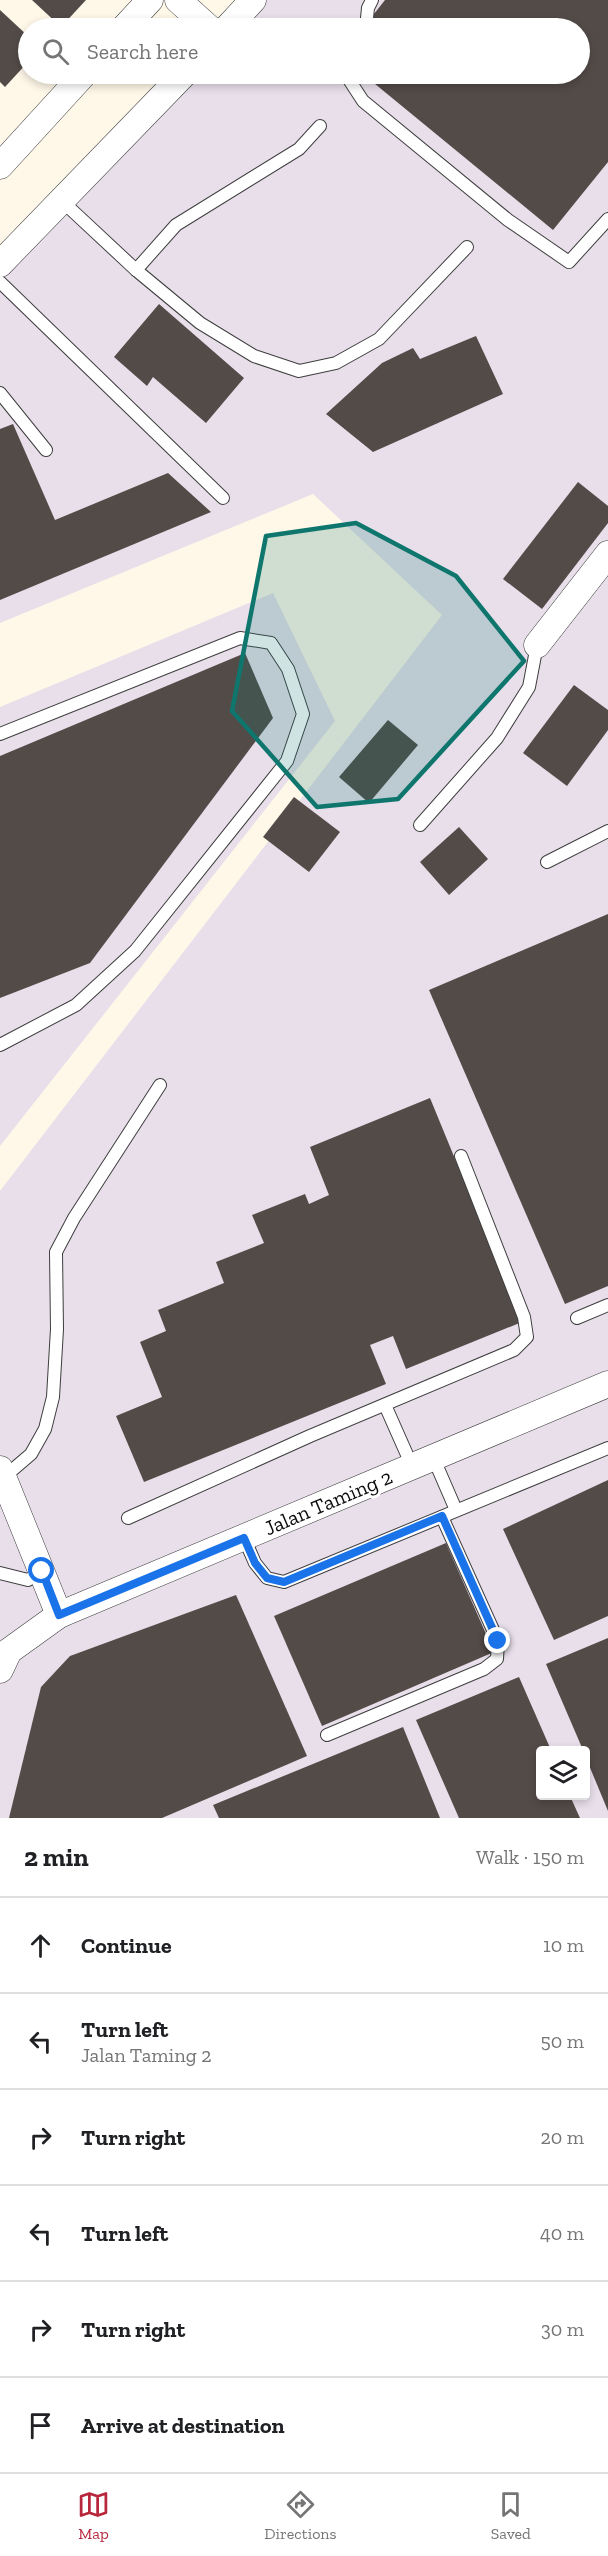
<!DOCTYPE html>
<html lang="en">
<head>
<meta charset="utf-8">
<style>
  body { margin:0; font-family:"Zilla Slab",serif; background:#f2f2f2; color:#202124 }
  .controls { position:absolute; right:18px; bottom:18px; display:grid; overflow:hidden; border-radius:6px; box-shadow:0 3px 9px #0003 }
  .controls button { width:54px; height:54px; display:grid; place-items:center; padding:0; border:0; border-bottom:2px solid #e0e0e0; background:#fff; color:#202124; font:30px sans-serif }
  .stop { position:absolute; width:18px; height:18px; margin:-14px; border:4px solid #1a73e8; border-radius:50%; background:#fff }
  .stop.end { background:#1a73e8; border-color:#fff; box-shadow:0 2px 6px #0008 }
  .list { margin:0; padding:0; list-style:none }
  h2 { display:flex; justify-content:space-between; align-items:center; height:78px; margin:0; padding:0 24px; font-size:26px }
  h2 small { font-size:20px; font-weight:400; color:#757577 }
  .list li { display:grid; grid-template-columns:39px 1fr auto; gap:18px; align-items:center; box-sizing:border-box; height:96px; padding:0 24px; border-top:2px solid #e0e0e0 }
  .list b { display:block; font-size:22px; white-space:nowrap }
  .list p { margin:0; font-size:20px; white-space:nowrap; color:#757577 }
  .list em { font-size:20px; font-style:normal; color:#757577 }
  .icon { flex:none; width:33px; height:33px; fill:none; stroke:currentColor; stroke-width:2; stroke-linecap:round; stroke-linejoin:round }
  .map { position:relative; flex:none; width:608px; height:1818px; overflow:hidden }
  .search { position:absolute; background:#fff; box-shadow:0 3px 9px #0003; left:18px; right:18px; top:18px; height:66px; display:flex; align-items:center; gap:15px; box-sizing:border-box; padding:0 21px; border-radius:33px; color:#757577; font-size:22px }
  .sheet { height:654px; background:#fff }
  nav { display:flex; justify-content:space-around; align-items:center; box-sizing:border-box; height:84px; border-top:2px solid #e0e0e0; background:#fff; font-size:16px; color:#757577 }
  nav a { display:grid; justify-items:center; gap:3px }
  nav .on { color:#b8263c }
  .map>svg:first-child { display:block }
</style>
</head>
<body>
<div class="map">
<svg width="608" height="1818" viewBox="0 0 608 1818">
  <rect width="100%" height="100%" fill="#fff8e9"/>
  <g fill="#e8dfea" fill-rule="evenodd">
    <path d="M261,0H608V1818H0V1191L442,615L313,494L0,623V259L187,74H580V28H232ZM540,1750H586V1796H540Z"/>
    <path d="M273,593L335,721L0,1146V707Z"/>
  </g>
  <g fill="#534b48">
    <path d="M32,0H86L61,27Z"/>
    <path d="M385,0H608V162L553,230L369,79L374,74H580V28H381L370,19Z"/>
    <path d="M0,10L28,36V62L5,87L0,82Z"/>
    <path d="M159,304L244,378L206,423L153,377L147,386L114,357Z"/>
    <path d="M476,336L503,394L373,452L326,414L382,363L413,348L420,359Z"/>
    <path d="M13,424L55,520L168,473L211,512L0,600V429Z"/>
    <path d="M578,482L608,506V523L542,609L503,579Z"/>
    <path d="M245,653L273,718L90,963L0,998V756Z"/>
    <path d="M574,685L608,710V730L567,786L523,753Z"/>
    <path d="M388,720L418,745L369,803L339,777Z"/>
    <path d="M294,797L340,832L309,872L263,837Z"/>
    <path d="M459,827L488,859L449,895L420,862Z"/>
    <path d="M608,914V1286L565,1304L429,990Z"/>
    <path d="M430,1098L522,1322L406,1369L393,1336L370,1345L386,1384L144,1482L116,1416L162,1397L140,1342L166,1331L158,1310L224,1283L216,1262L264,1243L252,1215L305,1194L309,1204L329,1195L310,1147Z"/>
    <path d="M608,1480V1616L554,1640L503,1529Z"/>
    <path d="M446,1543L494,1652L322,1726L274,1616Z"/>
    <path d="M236,1595L307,1756L162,1818H9L41,1687L70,1656Z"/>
    <path d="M608,1638V1811L586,1758V1750H583L546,1664Z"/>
    <path d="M519,1677L551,1750H540V1796H570L580,1818H459L416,1720Z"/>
    <path d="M403,1727L440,1818H219L213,1805Z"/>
  </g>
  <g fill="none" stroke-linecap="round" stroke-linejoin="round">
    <g stroke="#3e3e3e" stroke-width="14">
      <g id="lane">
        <path d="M366,28L368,8L372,0"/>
        <path d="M350,74L348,78L363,101L508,220L569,262L608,219"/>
        <path d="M62,201L136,270L200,323L254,356L299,371L336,363L379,339L467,247"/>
        <path d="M136,270L176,225L299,149L320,126"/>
        <path d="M0,282L223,498"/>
        <path d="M0,393L46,450"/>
        <path d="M0,734L240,638L271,643L288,669L303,714L287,761L135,951L76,1005L0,1045"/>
        <path d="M420,825L497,738L529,687L537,645"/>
        <path d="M547,862L608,831"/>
        <path d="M577,1318L608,1305"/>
        <path d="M385,1405L412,1466"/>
        <path d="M433,1457L456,1510"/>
        <path d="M3,1478L31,1454L45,1429L53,1397L57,1329L56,1252L74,1218L160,1085"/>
        <path d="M128,1518L310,1436L514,1350L527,1337L524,1317L461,1156"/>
        <path d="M244,1538L255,1563L267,1578L284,1582L608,1448"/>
        <path d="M0,1573L28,1580L42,1571"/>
        <path d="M327,1735L484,1669L497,1659L498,1641L442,1517"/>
      </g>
    </g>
    <g stroke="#3e3e3e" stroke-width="27">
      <g id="street">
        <path d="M178,0L209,28"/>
        <path d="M124,28L150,0"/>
        <path d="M227,28L253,0"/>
        <path d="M0,166L84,74"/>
        <path d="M0,264L184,74"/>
        <path d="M537,645L608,554"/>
        <path d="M0,1469L59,1615"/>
        <path d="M0,1670L9,1651L59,1615L608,1384"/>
      </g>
    </g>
    <use href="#lane" stroke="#fff" stroke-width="12"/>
    <use href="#street" stroke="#fff" stroke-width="26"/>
  </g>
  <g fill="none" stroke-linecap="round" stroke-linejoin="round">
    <path stroke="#1a73e8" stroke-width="8" d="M42,1571L59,1615L244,1538L255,1563L267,1578L284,1582L442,1516L498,1641"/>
  </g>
  <path fill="#0f766e" fill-opacity="0.2" stroke="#0f766e" stroke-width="4.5" stroke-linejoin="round" d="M356,523L456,576L524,661L398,799L317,807L232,711L266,536Z"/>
  <g text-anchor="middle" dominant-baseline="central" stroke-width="6" stroke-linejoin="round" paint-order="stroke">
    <g font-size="21" fill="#0b0b0b" stroke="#fff">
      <text transform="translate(328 1502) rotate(-23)">Jalan Taming 2</text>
    </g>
  </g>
</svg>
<div class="controls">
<button><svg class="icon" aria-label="layers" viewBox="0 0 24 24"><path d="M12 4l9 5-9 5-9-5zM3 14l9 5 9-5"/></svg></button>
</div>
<div class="stop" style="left:42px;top:1571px"></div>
<div class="stop end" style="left:498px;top:1641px"></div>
<div class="search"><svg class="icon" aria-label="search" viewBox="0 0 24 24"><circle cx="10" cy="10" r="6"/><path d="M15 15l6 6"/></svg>Search here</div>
</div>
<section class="sheet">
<h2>2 min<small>Walk · 150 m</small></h2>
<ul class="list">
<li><svg class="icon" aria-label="ahead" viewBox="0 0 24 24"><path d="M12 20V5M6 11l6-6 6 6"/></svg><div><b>Continue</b></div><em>10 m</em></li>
<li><svg class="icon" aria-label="left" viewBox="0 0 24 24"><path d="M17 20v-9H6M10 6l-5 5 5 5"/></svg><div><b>Turn left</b><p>Jalan Taming 2</p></div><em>50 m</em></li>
<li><svg class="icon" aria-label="right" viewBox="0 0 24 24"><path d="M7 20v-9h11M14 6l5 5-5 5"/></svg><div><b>Turn right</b></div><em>20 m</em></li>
<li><svg class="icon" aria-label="left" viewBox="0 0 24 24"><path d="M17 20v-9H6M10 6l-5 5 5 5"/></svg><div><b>Turn left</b></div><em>40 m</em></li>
<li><svg class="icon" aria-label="right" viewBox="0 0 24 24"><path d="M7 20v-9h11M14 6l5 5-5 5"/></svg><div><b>Turn right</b></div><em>30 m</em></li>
<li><svg class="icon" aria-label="arrive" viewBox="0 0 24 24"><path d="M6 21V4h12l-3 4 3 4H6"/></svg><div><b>Arrive at destination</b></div></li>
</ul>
</section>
<nav>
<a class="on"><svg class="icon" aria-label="map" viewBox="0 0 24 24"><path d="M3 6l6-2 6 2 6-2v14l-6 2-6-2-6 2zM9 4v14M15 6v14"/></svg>Map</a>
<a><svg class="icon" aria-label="directions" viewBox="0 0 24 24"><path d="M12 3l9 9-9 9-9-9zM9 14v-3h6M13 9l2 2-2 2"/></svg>Directions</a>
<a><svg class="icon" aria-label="saved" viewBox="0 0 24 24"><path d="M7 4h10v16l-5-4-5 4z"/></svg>Saved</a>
</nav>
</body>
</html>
